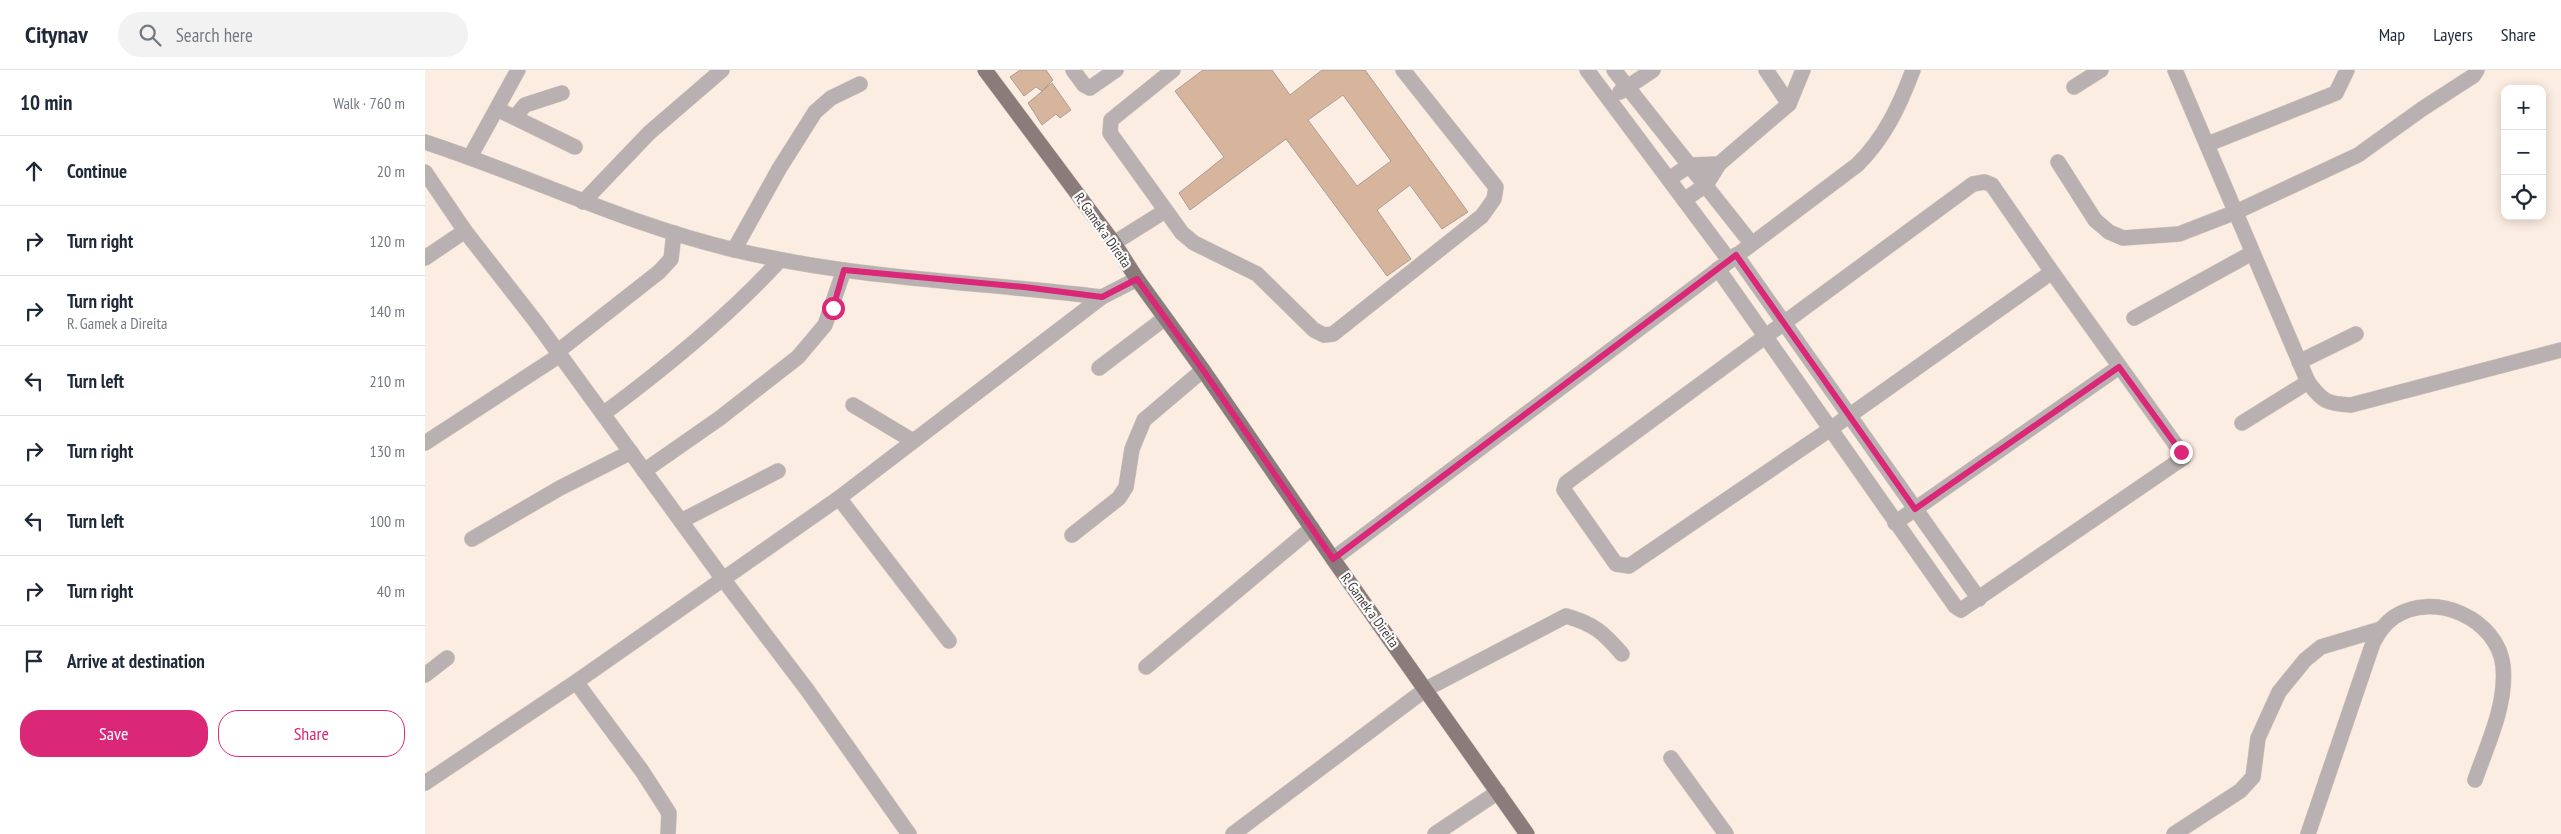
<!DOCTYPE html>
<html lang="en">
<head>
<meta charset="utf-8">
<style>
  body { margin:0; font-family:"PT Sans Narrow",sans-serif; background:#f2f2f3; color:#1f2937 }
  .controls { position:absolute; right:15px; top:15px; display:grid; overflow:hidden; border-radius:10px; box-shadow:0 2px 12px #0003 }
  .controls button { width:45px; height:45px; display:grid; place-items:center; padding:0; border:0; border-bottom:1px solid #e0e1e3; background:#fff; color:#1f2937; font:25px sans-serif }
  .stop { position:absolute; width:15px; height:15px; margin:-11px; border:4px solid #db2777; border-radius:50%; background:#fff }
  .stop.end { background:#db2777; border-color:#fff; box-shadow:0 1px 5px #0008 }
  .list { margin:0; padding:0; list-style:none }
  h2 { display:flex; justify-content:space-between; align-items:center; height:65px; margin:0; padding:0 20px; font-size:21px }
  h2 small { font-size:16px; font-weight:400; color:#747a83 }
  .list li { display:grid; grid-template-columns:32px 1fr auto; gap:15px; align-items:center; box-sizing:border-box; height:70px; padding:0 20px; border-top:1px solid #e0e1e3 }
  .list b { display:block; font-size:19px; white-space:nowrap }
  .list p { margin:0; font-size:16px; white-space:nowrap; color:#747a83 }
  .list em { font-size:16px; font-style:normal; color:#747a83 }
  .actions { display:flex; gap:10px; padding:15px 20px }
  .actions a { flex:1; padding:11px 0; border:1px solid #db2777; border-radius:20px; text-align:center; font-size:18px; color:#db2777 }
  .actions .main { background:#db2777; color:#fff }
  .icon { flex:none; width:28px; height:28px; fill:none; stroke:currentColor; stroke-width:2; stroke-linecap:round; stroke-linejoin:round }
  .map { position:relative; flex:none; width:2136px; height:764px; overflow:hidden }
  header { display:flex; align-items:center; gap:30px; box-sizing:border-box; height:70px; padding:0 25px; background:#fff; border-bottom:1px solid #e0e1e3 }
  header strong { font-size:24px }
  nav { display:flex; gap:28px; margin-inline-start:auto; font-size:18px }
  .search { width:350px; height:45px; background:#f2f2f3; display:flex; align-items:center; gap:12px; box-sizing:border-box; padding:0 18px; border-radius:28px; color:#747a83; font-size:19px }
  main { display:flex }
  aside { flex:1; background:#fff }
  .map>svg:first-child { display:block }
</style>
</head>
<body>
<header>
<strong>Citynav</strong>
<div class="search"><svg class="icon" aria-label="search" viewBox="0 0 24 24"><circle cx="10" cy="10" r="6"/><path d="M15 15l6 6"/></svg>Search here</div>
<nav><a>Map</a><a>Layers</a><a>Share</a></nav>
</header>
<main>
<aside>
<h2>10 min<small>Walk · 760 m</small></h2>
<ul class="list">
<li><svg class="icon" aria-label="ahead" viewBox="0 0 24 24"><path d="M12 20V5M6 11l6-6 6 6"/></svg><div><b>Continue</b></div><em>20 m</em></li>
<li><svg class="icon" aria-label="right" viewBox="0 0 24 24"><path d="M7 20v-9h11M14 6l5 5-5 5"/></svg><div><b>Turn right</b></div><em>120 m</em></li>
<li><svg class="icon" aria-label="right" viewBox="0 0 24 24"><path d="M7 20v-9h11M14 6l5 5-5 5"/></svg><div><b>Turn right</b><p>R. Gamek a Direita</p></div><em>140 m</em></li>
<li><svg class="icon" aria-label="left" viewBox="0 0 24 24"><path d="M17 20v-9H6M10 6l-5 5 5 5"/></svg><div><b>Turn left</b></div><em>210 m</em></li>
<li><svg class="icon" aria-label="right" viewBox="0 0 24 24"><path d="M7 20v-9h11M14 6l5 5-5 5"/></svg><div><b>Turn right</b></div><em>130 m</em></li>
<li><svg class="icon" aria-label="left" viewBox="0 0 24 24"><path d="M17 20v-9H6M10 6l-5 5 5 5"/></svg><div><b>Turn left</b></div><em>100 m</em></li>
<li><svg class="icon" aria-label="right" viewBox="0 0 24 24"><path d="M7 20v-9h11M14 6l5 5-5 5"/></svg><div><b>Turn right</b></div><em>40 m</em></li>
<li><svg class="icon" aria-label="arrive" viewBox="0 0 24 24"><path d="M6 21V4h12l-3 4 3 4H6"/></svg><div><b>Arrive at destination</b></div></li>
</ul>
<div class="actions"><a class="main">Save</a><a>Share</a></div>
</aside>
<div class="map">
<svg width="2136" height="764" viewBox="0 0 2136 764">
  <rect width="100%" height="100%" fill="#fcede2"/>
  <g fill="#d7b59d" stroke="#ac9d94" fill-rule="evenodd">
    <path d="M595,0H621L628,10L617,21L611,17L599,26L585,7Z"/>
    <path d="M778,0H847L865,25L897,0H940L1043,142L1017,159L985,115L952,140L986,189L962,206L861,69L765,140L754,123L799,87L750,21ZM918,25L966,91L932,116L883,50Z"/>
    <path d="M627,13L646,40L635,48L631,44L617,55L603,33Z"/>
  </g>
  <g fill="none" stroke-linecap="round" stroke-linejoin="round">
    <g stroke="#d7c9c0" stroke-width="16">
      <g id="minor">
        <path d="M648,0L659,15L665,18L691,0"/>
        <path d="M748,0L686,50L685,63L757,163L769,173L832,204L889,260L899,265L908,264L1057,146L1069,129L1071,117L978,0"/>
        <path d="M1162,0L1304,190"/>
        <path d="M1189,0L1326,173"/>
        <path d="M1341,0L1364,34"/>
        <path d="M1750,0L1883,312C1897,331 1902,334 1926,335L2136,280"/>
        <path d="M1649,17L1676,0"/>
        <path d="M1195,22L1228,0"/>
        <path d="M72,39L150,77"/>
        <path d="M90,47L100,35L137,23"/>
        <path d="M0,72C104,106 203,155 310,180C431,209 555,212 677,227"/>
        <path d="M1783,74L1911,23L1922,0"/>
        <path d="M45,87L93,0"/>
        <path d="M1633,92L1670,150L1684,162L1698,168L1754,164L1811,142L1933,85L1997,39L2048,6L2052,0"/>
        <path d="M0,102L40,161L111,252L298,509L383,621L484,764"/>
        <path d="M1244,109L1265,95L1294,94"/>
        <path d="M1259,130L1281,115L1294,94L1364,34L1378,0"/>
        <path d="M158,132L224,63L297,0"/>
        <path d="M689,173L740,141"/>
        <path d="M309,180L354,99L390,42L406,28L435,14"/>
        <path d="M1311,185L1554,529"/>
        <path d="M0,188L40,161"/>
        <path d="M1293,199C1372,311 1450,424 1530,536L1536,540L1758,388L1756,382L1627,202L1567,115L1560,112L1548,114L1141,413L1139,420L1191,494L1204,496L1404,360L1627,202"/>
        <path d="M1709,248L1827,183"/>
        <path d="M132,282L234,202L246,189L249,163"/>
        <path d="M1874,292L1931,264"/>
        <path d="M674,298L740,248"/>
        <path d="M428,335L488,371"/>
        <path d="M178,344C240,298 302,248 355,190"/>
        <path d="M1817,353L1883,312"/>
        <path d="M0,373L135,285"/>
        <path d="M219,401L295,348L373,287L400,255L419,200"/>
        <path d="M414,428L524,571"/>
        <path d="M256,451L353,401"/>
        <path d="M1470,453L1694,297"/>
        <path d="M647,465L694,428L701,417L707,379L719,350L778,300"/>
        <path d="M47,469L135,418L206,382"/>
        <path d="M908,489L1432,95C1459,69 1475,35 1488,0"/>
        <path d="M721,597L887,458"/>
        <path d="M0,605L22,588"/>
        <path d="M151,612L217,701L244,743L243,764"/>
        <path d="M1246,688L1301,764"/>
        <path d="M0,713L151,612L414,428L677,227L712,209"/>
        <path d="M808,764L1001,619L1141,546C1169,554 1178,562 1197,584"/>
        <path d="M1010,764L1073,722"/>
        <path d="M1749,764L1815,721L1828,707L1833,668L1854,622L1880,590L1896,577L1956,559"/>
        <path d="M1883,764L1948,573C1953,563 1959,554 1969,547C2009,520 2073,549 2078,596C2082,635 2062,675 2050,710"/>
      </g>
    </g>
    <g stroke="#d7c9c0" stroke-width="16">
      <path id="major" d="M560,0L689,173L712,209L778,300L908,489L1102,764"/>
    </g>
    <use href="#minor" stroke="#b9b1b1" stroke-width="15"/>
    <use href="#major" stroke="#8b7c7c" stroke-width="15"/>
  </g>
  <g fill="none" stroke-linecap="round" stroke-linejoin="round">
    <path stroke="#db2777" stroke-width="6" d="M408,238L419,200L599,217L677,227L712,209L778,300L908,489L1311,185L1490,439L1694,297L1756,382"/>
  </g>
  <g text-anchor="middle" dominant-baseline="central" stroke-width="4.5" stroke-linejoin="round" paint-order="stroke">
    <g font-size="14" fill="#413b37" stroke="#fdfdfd">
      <text transform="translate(678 160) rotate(55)">R. Gamek a Direita</text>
      <text transform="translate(945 540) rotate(54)">R. Gamek a Direita</text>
    </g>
  </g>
</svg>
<div class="controls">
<button>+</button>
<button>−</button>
<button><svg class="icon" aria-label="locate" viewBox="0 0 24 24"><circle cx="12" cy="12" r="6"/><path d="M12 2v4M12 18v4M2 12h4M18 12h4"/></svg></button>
</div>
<div class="stop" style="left:408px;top:238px"></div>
<div class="stop end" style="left:1756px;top:382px"></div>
</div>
</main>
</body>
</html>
